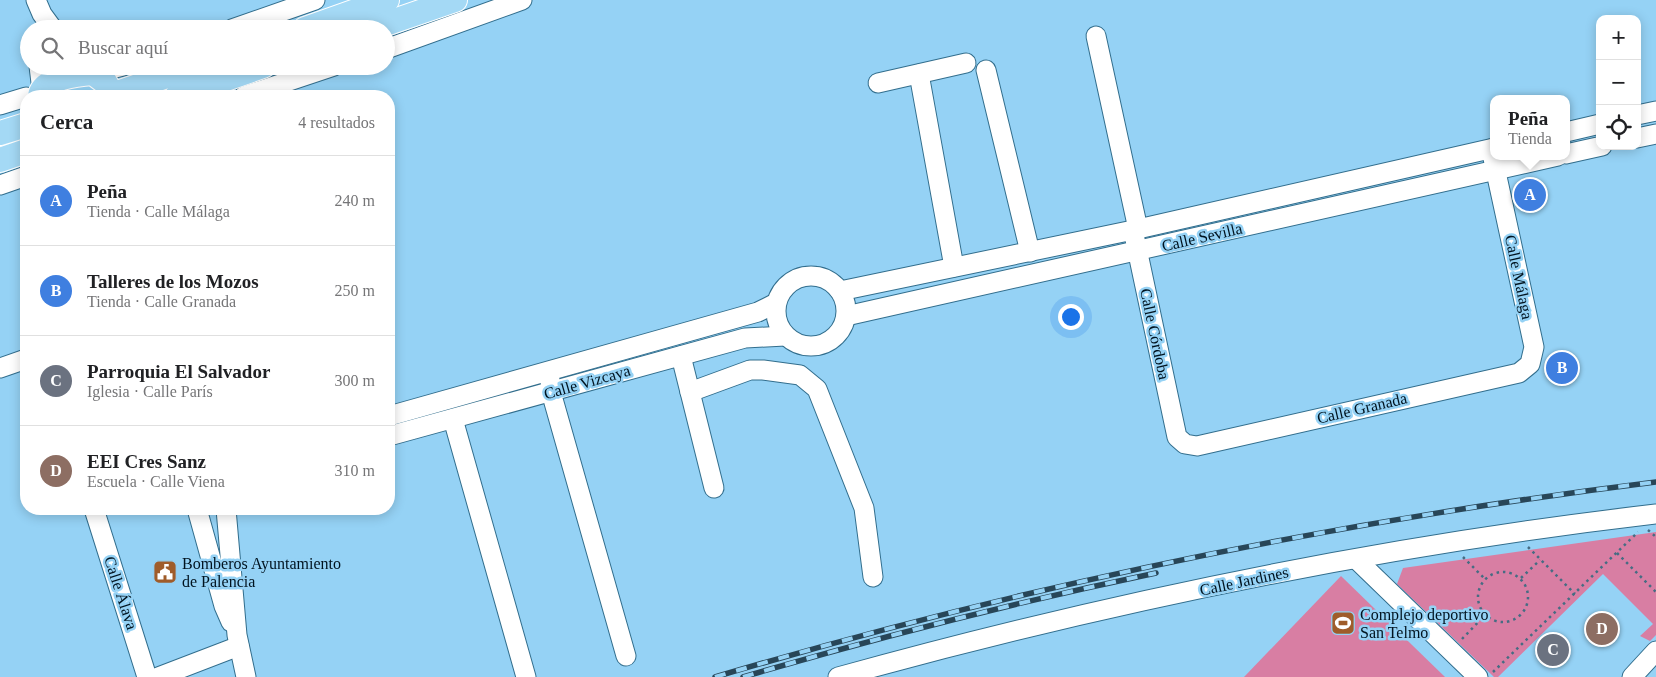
<!DOCTYPE html>
<html lang="es">
<head>
<meta charset="utf-8">
<style>
  body { margin:0; font-family:"Times New Roman",serif; background:#f6f6f6; color:#202124 }
  .controls { position:absolute; right:15px; top:15px; display:grid; overflow:hidden; border-radius:10px; box-shadow:0 2px 12px #0003 }
  .controls button { width:45px; height:45px; display:grid; place-items:center; padding:0; border:0; border-bottom:1px solid #e0e0e0; background:#fff; color:#202124; font:25px sans-serif }
  .you { position:absolute; left:1070px; top:316px; width:18px; height:18px; margin:-12px; border:4px solid #fff; border-radius:50%; background:#1a73e8; box-shadow:0 0 0 8px #1a73e833 }
  .badge { display:grid; place-items:center; width:32px; height:32px; border-radius:50%; background:#ea580c; color:#fff; font-size:16px; font-weight:700 }
  .pin { position:absolute; translate:-50% -50%; border:2px solid #fff; box-shadow:0 1px 5px #0006 }
  .popup { position:absolute; left:1490px; top:95px; width:80px; height:65px; box-sizing:border-box; display:grid; place-content:center; border-radius:10px; background:#fff; filter:drop-shadow(0 1px 4px #0005); font-size:16px; white-space:nowrap; color:#757577 }
  .popup b { font-size:19px; color:#202124 }
  .popup::after { content:''; position:absolute; left:50%; top:100%; margin-left:-10px; border:10px solid transparent; border-top-color:#fff }
  .list { margin:0; padding:0; list-style:none }
  h2 { display:flex; justify-content:space-between; align-items:center; height:65px; margin:0; padding:0 20px; font-size:21px }
  h2 small { font-size:16px; font-weight:400; color:#757577 }
  .list li { display:grid; grid-template-columns:32px 1fr auto; gap:15px; align-items:center; box-sizing:border-box; height:90px; padding:0 20px; border-top:1px solid #e0e0e0 }
  .list b { display:block; font-size:19px; white-space:nowrap }
  .list p { margin:0; font-size:16px; white-space:nowrap; color:#757577 }
  .list em { font-size:16px; font-style:normal; color:#757577 }
  .icon { flex:none; width:28px; height:28px; fill:none; stroke:currentColor; stroke-width:2; stroke-linecap:round; stroke-linejoin:round }
  .map { position:relative; flex:none; width:1656px; height:677px; overflow:hidden }
  .search { position:absolute; background:#fff; box-shadow:0 2px 12px #0003; left:20px; top:20px; width:375px; height:55px; display:flex; align-items:center; gap:12px; box-sizing:border-box; padding:0 18px; border-radius:28px; color:#757577; font-size:19px }
  .panel { position:absolute; background:#fff; box-shadow:0 2px 12px #0003; left:20px; top:90px; width:375px; height:425px; border-radius:20px }
  .map>svg:first-child { display:block }
</style>
</head>
<body>
<div class="map">
<svg width="1656" height="677" viewBox="0 0 1656 677">
  <rect width="100%" height="100%" fill="#95d2f5"/>
  <g fill="#d87ea3">
    <path d="M1656,532V635L1650,641L1640,636L1653,624L1603,574L1498,677H1494L1397,584L1403,568Z"/>
    <path d="M1341,576L1445,677H1244Z"/>
  </g>
  <g fill="none" stroke-linecap="round" stroke-linejoin="round">
    <g stroke="#326e8d" stroke-width="21">
      <g id="minor">
        <path d="M36,0L42,14L53,29"/>
        <path d="M232,29L315,0"/>
        <path d="M1096,36L1138,229"/>
        <path d="M386,49L522,0"/>
        <path d="M39,66L42,91"/>
        <path d="M986,70L1030,252"/>
        <path d="M95,73L123,66"/>
        <path d="M919,74L954,267"/>
        <path d="M878,83L966,63"/>
        <path d="M244,96L334,66"/>
        <path d="M0,105L26,97"/>
        <path d="M1637,115L1656,111"/>
        <path d="M1566,132L1600,124"/>
        <path d="M1637,138L1656,134"/>
        <path d="M1566,154L1602,146"/>
        <path d="M0,185L26,176"/>
        <path d="M1133,230L1177,437L1185,444L1197,446L1519,373L1530,364L1534,347L1491,149"/>
        <circle cx="811" cy="311" r="35"/>
        <path d="M840,291L1138,229L1494,148"/>
        <path d="M846,316L1558,156"/>
        <path d="M681,356L714,488"/>
        <path d="M0,368L26,359"/>
        <path d="M550,380L551,392L626,656"/>
        <path d="M690,392L750,370H763L800,375L817,389L864,508L873,577"/>
        <path d="M389,416L758,312L776,303"/>
        <path d="M453,419L526,677"/>
        <path d="M389,436L745,338L785,336"/>
        <path d="M94,509L147,677"/>
        <path d="M197,509L224,606L231,622"/>
        <path d="M226,509L237,635L246,677"/>
        <path d="M1357,560L1478,677"/>
        <path d="M158,677L239,646"/>
        <path d="M838,677C1105,603 1381,546 1656,514"/>
        <path d="M1632,677L1656,651"/>
      </g>
    </g>
    <g stroke="#fff" stroke-width="26">
      <g id="major">
        <path d="M305,29L387,0"/>
        <path d="M371,29L455,0"/>
        <path d="M40,96C43,78 78,74 93,73L105,82L113,96"/>
        <path d="M108,96L197,66"/>
        <path d="M177,96L263,66"/>
        <path d="M0,133L26,125"/>
        <path d="M0,160L26,151"/>
      </g>
    </g>
    <g stroke="#466c83" stroke-width="2.5" stroke-dasharray="2.5 4" stroke-linecap="butt">
      <path d="M1648,530L1656,537"/>
      <path d="M1528,547L1575,594"/>
      <path d="M1617,553L1656,592"/>
      <path d="M1463,557L1485,579"/>
      <circle cx="1503" cy="597" r="25"/>
      <path d="M1521,578L1540,560"/>
      <path d="M1462,639L1485,615"/>
      <path d="M1493,672L1638,532"/>
    </g>
    <use href="#minor" stroke="#fff" stroke-width="19"/>
    <use href="#major" stroke="#a4d9f5" stroke-width="24"/>
    <g stroke="#284658" stroke-width="5.5">
      <g id="rail">
        <path d="M715,677C1022,586 1338,521 1656,482"/>
        <path d="M743,677C879,637 1017,602 1156,573"/>
      </g>
    </g>
    <use href="#rail" stroke="#95d2f5" stroke-width="4" stroke-dasharray="11" stroke-linecap="butt"/>
  </g>
  <defs>
    <g id="civic-square" transform="scale(1.25)"><rect x="-9" y="-9" width="18" height="18" rx="4" fill="#9f5c2a" stroke="#95d2f5"/><path d="M-.6-6.5H3V-4.5H.6V-3L4-1V1h2V6H-6V1h2V-1L-.6-3ZM-1.2 2.5V6h2.4V2.5Z" fill="#fff"/></g>
    <g id="stadium-square" transform="scale(1.25)"><rect x="-9" y="-9" width="18" height="18" rx="4" fill="#9f5c2a" stroke="#95d2f5"/><path d="M0-5a6.5 5 0 1 0 0 10a6.5 5 0 1 0 0-10ZM-3.5-1.8h7v3.6h-7Z" fill="#fff"/></g>
  </defs>
  <g fill-rule="evenodd">
    <use href="#civic-square" x="165" y="572"/>
    <use href="#stadium-square" x="1343" y="623"/>
  </g>
  <g text-anchor="middle" dominant-baseline="central" stroke-width="5" stroke-linejoin="round" paint-order="stroke">
    <g font-size="16" fill="#00131f" stroke="#95d2f5">
      <text transform="translate(1202 237) rotate(-13)">Calle Sevilla</text>
      <text transform="translate(1519 277) rotate(78)">Calle Málaga</text>
      <text transform="translate(1155 334) rotate(78)">Calle Córdoba</text>
      <text transform="translate(587 382) rotate(-16)">Calle Vizcaya</text>
      <text transform="translate(1362 408) rotate(-13)">Calle Granada</text>
      <text transform="translate(1244 581) rotate(-12)">Calle Jardines</text>
      <text transform="translate(121 593) rotate(72)">Calle Álava</text>
    </g>
    <g font-size="16" fill="#00131f" stroke="#95d2f5" text-anchor="start">
      <text x="182" y="563">Bomberos Ayuntamiento<tspan x="182" dy="18">de Palencia</tspan></text>
      <text x="1360" y="614">Complejo deportivo<tspan x="1360" dy="18">San Telmo</tspan></text>
    </g>
  </g>
</svg>
<div class="controls">
<button>+</button>
<button>−</button>
<button><svg class="icon" aria-label="locate" viewBox="0 0 24 24"><circle cx="12" cy="12" r="6"/><path d="M12 2v4M12 18v4M2 12h4M18 12h4"/></svg></button>
</div>
<div class="you"></div>
<div class="pin badge" style="left:1530px;top:195px;background:#3f7fe0">A</div>
<div class="popup"><b>Peña</b>Tienda</div>
<div class="pin badge" style="left:1562px;top:368px;background:#3f7fe0">B</div>
<div class="pin badge" style="left:1553px;top:650px;background:#6b7280">C</div>
<div class="pin badge" style="left:1602px;top:629px;background:#8d6e63">D</div>
<div class="search"><svg class="icon" aria-label="search" viewBox="0 0 24 24"><circle cx="10" cy="10" r="6"/><path d="M15 15l6 6"/></svg>Buscar aquí</div>
<section class="panel">
<h2>Cerca<small>4 resultados</small></h2>
<ul class="list">
<li><span class="badge" style="background:#3f7fe0">A</span><div><b>Peña</b><p>Tienda · Calle Málaga</p></div><em>240 m</em></li>
<li><span class="badge" style="background:#3f7fe0">B</span><div><b>Talleres de los Mozos</b><p>Tienda · Calle Granada</p></div><em>250 m</em></li>
<li><span class="badge" style="background:#6b7280">C</span><div><b>Parroquia El Salvador</b><p>Iglesia · Calle París</p></div><em>300 m</em></li>
<li><span class="badge" style="background:#8d6e63">D</span><div><b>EEI Cres Sanz</b><p>Escuela · Calle Viena</p></div><em>310 m</em></li>
</ul>
</section>
</div>
</body>
</html>
